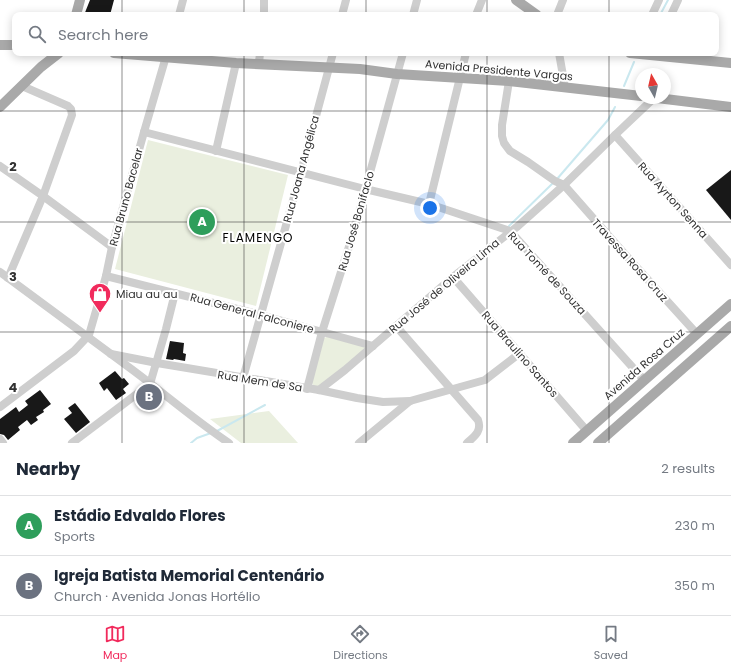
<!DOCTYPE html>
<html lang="en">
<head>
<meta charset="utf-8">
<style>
  body { margin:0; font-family:Poppins,sans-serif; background:#f2f2f3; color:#1f2937 }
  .compass { position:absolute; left:635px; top:68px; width:36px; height:36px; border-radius:50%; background:#fff; box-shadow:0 2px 10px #0003; rotate:352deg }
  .you { position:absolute; left:430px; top:208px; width:14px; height:14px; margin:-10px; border:3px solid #fff; border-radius:50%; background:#1a73e8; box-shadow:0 0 0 6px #1a73e833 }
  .badge { display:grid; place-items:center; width:26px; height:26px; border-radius:50%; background:#f12a5c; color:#fff; font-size:13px; font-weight:700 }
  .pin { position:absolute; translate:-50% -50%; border:2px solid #fff; box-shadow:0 1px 4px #0006 }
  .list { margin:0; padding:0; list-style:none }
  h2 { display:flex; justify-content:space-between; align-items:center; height:52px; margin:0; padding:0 16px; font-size:17px }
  h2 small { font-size:13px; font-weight:400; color:#747a83 }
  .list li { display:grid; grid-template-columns:26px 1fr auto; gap:12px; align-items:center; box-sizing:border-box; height:60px; padding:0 16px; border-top:1px solid #e0e1e3 }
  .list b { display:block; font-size:15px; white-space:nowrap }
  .list p { margin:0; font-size:13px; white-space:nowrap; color:#747a83 }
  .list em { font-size:13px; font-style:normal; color:#747a83 }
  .icon { flex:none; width:22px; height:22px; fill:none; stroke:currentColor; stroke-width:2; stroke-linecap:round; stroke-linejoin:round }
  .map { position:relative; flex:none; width:731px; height:443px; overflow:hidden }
  .search { position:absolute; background:#fff; box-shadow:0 2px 10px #0003; left:12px; right:12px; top:12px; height:44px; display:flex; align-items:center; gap:10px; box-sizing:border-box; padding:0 14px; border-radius:8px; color:#747a83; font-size:15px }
  .sheet { height:172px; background:#fff }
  nav { display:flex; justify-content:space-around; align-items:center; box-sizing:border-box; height:56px; border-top:1px solid #e0e1e3; background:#fff; font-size:11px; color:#747a83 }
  nav a { display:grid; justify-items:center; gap:2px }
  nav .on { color:#f12a5c }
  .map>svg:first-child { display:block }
</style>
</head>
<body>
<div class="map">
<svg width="731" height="443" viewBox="0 0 731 443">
  <rect width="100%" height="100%" fill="#fff"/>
  <g fill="#eaefdf">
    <path d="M148,140L288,175L256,306L115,269Z"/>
    <path d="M329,336L367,347L321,386L314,387L312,383L324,338Z"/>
    <path d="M269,411L298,443H241L210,419Z"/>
  </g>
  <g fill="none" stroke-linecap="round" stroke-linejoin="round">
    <g stroke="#cae8ef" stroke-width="2">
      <path d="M660,15L668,0"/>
      <path d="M624,86L634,62"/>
      <path d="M557,179L608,120L615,107"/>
      <path d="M509,226L554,182"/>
      <path d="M217,431L265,405"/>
      <path d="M191,443L197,438L211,433"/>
    </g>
  </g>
  <g fill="#181818">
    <path d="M90,0H114L110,15H84Z"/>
    <path d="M731,170V220L706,190Z"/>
    <path d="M170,341L184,343L183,353L186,354L185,361L174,359L173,360L166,359Z"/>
    <path d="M115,371L122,379L124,378L129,384L123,389L126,393L116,400L107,388L104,391L99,383Z"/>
    <path d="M40,390L51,404L43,410L44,412L36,417L38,420L31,425L27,420L18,427L20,430L8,440L4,435L0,434V419L16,407L19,412L28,405L25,401Z"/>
    <path d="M75,403L90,422L76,433L64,419L72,413L68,408Z"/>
  </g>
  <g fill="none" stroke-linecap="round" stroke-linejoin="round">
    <g stroke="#cecece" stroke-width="8">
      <path d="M179,15L183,0"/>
      <path d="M264,15V0"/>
      <path d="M342,15L346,0"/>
      <path d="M413,15L417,0"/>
      <path d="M476,15L482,0"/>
      <path d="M557,15L563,0"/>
      <path d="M652,15L659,0"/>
      <path d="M671,15L678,0"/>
      <path d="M559,53L565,87"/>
      <path d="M259,63L260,53"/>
      <path d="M509,81L502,125V136L504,143L510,151L528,162L555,181L564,185L630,260L697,334"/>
      <path d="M144,132L365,189L429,204L510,231L644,380"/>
      <path d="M615,135L731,265"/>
      <path d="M216,151L236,63"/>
      <path d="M0,166L43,196L112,247"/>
      <path d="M429,204L466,53"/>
      <path d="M0,272C45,305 90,338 134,371C166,395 196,421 229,443"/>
      <path d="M106,276L261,315L373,346"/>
      <path d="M453,277L587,431"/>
      <path d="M8,278L43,196L72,115L71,109L68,106L22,86"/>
      <path d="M396,326L478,420C482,431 475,436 467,443"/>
      <path d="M111,354L157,363L319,390L357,398L383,402L410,401"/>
      <path d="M243,378L301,172L333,53"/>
      <path d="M307,389L322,332L353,234L403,53"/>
      <path d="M319,390L345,370L453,277L518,226L564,185L615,135L654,98"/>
      <path d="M0,407L74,351L89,335L106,276L112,247L144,132L167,53"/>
      <path d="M0,439L3,443"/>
      <path d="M72,443L150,384L166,329L175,293"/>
      <path d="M359,443L410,401L485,380L520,353"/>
    </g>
    <g stroke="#a9a9a9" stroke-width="10">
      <path d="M516,0L537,15"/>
      <path d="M76,15L80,0"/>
      <path d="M0,45H15"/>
      <path d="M114,53L236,63L360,69L397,74L509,81L641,96"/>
      <path d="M630,53L731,63"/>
      <path d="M657,98L731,107"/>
      <path d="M0,107L41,67L59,53"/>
      <path d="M573,443L731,304"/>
      <path d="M598,443L731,326"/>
    </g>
  </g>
  <path fill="none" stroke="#313131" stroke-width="1" stroke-opacity="0.55" d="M122,0V15M244,0V15M366,0V15M487,0V15M609,0V15M122,53V443M244,53V443M366,53V443M487,53V443M609,53V443M0,111H731M0,222H731M0,332H731"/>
  <defs>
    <g id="shop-pin" transform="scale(1.15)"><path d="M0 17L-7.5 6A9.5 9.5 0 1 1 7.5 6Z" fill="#f12a5c" stroke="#fff"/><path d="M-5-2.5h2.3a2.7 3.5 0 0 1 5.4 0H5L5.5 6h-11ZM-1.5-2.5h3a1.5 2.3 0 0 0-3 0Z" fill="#fff"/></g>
  </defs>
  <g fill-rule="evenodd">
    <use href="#shop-pin" x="100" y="294"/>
  </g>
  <g text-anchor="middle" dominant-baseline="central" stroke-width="4" stroke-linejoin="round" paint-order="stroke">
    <g font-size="11" fill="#313131" stroke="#fff">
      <text transform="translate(499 70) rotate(5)">Avenida Presidente Vargas</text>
      <text transform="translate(301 169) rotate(-75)">Rua Joana Angélica</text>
      <text transform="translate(126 197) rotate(-75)">Rua Bruno Bacelar</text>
      <text transform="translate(673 200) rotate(48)">Rua Ayrton Senna</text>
      <text transform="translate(356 221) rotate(-74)">Rua José Bonifaclo</text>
      <text transform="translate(630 260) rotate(48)">Travessa Rosa Cruz</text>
      <text transform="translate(547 273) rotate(47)">Rua Tomé de Souza</text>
      <text transform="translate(444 286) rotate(-40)">Rua José de Oliveira Lima</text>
      <text transform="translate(252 313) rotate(15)">Rua General Falconiere</text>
      <text transform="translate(520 354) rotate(49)">Rua Braulino Santos</text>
      <text transform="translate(644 364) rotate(-41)">Avenida Rosa Cruz</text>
      <text transform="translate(260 381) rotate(9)">Rua Mem de Sa</text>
    </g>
    <g font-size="11" fill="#313131" stroke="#fff" text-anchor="start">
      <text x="116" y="294">Miau au au</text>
    </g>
    <g font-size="12" letter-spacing="1" fill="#000" stroke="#fff">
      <text x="258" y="237">FLAMENGO</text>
    </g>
  </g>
  <g font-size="13" text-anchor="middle" font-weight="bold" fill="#313131" stroke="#fff" stroke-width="4" stroke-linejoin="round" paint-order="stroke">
    <text x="13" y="171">2</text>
    <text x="13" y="281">3</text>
    <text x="13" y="392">4</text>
  </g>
</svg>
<svg class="compass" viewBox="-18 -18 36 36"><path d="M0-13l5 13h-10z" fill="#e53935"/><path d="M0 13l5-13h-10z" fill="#747a83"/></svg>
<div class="you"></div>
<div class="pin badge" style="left:202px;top:222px;background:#2e9e5b">A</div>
<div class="pin badge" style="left:149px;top:397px;background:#6b7280">B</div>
<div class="search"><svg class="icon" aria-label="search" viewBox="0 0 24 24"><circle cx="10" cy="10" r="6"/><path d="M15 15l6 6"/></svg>Search here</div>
</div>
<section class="sheet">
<h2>Nearby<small>2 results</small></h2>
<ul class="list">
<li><span class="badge" style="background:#2e9e5b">A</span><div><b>Estádio Edvaldo Flores</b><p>Sports</p></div><em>230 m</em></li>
<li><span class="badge" style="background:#6b7280">B</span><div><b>Igreja Batista Memorial Centenário</b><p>Church · Avenida Jonas Hortélio</p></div><em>350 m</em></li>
</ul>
</section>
<nav>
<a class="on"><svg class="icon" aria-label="map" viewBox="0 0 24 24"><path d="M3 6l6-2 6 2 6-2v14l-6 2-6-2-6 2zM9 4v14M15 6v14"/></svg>Map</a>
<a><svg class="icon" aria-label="directions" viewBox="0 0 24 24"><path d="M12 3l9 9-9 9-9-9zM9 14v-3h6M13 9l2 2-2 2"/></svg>Directions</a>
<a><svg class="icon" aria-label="saved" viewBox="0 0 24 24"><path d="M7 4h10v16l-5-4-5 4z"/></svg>Saved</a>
</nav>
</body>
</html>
